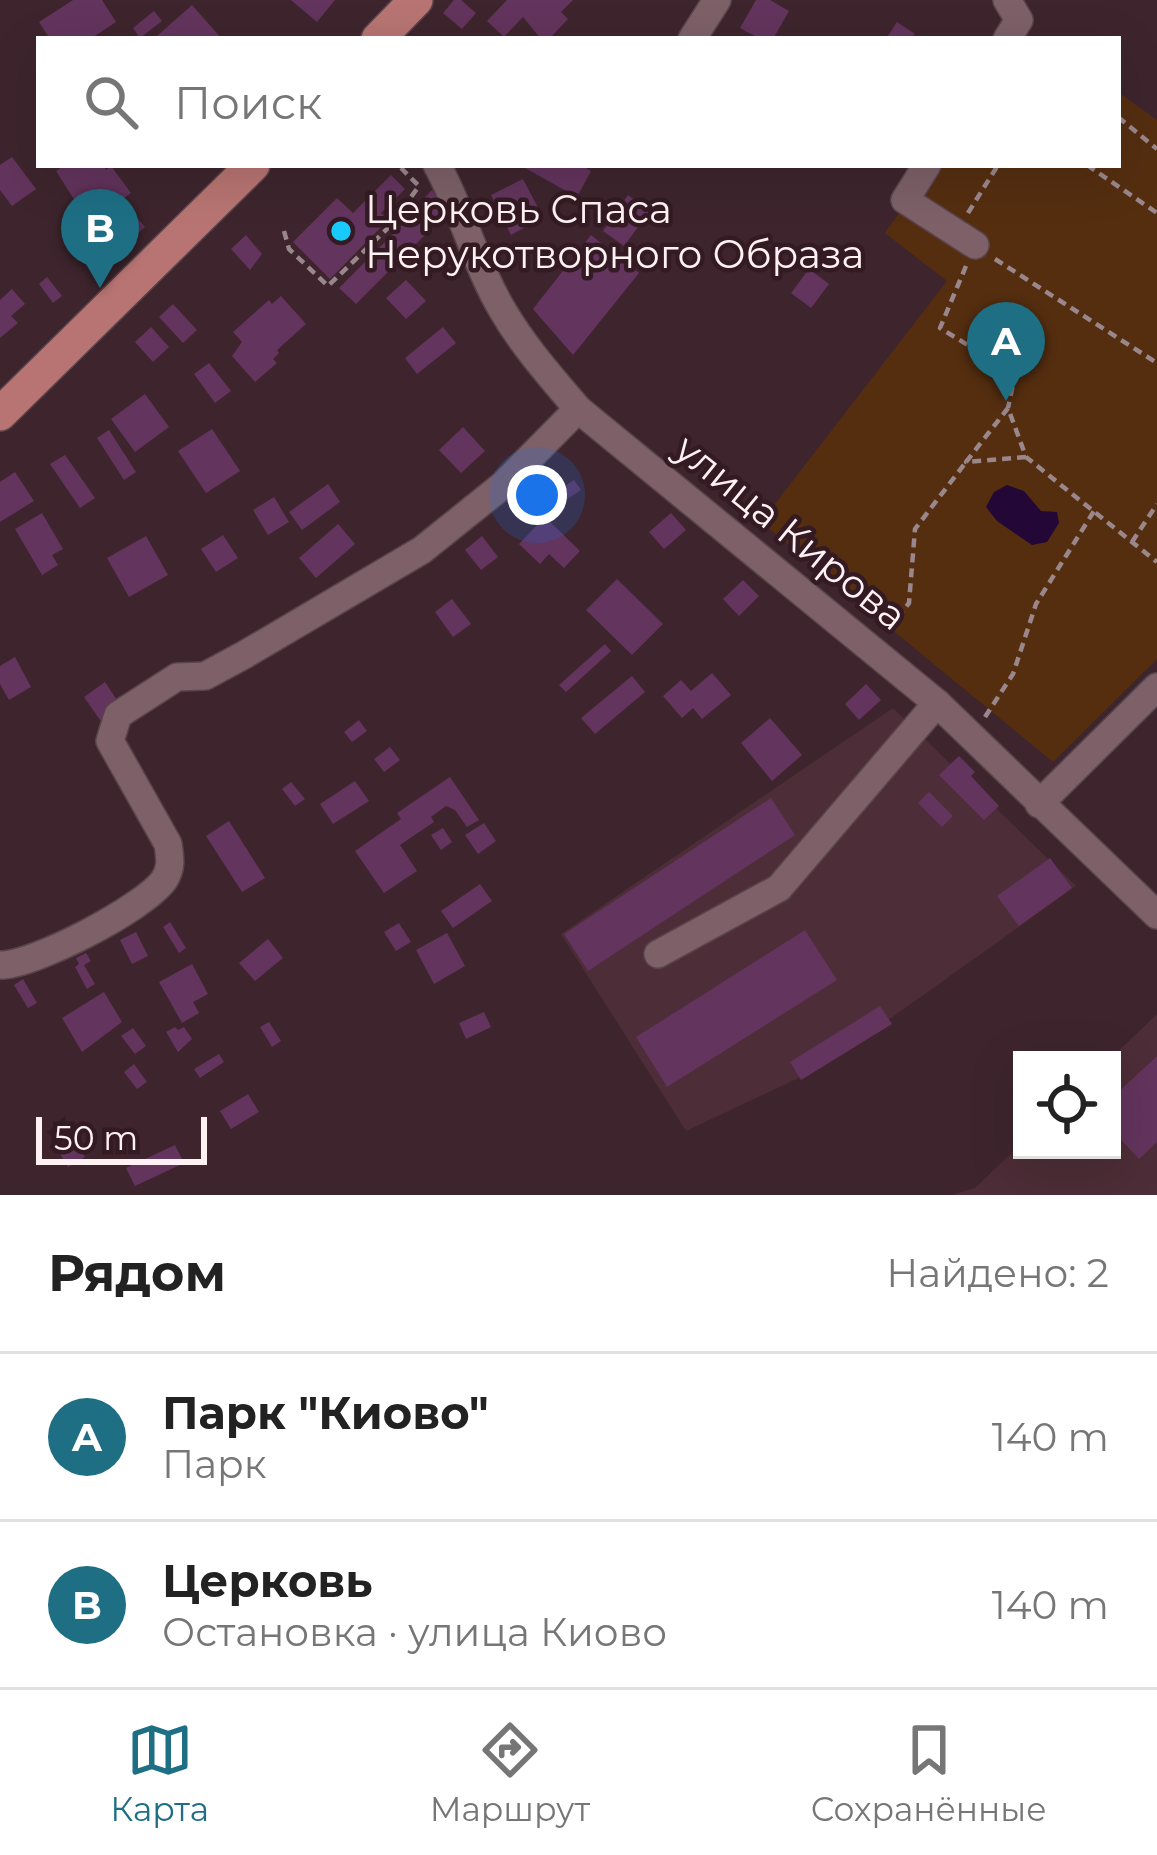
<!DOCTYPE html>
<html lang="ru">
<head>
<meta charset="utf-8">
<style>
  body { margin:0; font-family:Montserrat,sans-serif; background:#f2f2f2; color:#222 }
  .controls { position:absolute; right:36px; bottom:36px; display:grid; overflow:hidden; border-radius:0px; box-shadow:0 12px 48px #0002 }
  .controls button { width:108px; height:108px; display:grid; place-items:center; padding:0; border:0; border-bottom:3px solid #e0e0e0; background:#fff; color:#222; font:60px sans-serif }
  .scale { position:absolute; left:36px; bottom:30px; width:171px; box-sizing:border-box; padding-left:12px; border:6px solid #fff1f4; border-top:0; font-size:33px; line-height:42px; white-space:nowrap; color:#fff1f4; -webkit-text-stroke:9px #341b23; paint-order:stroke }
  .you { position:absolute; left:537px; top:495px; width:42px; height:42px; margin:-30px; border:9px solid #fff; border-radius:50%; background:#1a73e8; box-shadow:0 0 0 18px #1a73e833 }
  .badge { display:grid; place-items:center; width:78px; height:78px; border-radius:50%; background:#1e6e84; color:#fff; font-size:39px; font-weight:700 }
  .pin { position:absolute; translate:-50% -99px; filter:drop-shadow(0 3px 6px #0008) }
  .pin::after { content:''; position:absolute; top:63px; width:42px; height:36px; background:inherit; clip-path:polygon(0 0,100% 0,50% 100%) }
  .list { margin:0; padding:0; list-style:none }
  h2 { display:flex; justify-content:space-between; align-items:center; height:156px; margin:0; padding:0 48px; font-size:51px }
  h2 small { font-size:39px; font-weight:400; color:#767676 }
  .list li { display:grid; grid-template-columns:78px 1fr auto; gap:36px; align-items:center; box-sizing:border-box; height:168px; padding:0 48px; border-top:3px solid #e0e0e0 }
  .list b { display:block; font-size:45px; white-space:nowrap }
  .list p { margin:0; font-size:39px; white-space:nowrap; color:#767676 }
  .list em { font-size:39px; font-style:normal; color:#767676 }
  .icon { flex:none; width:66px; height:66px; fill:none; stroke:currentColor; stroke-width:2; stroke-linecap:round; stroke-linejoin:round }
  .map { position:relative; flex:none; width:1157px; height:1195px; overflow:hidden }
  .search { position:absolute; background:#fff; box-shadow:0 12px 48px #0002; left:36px; right:36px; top:36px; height:132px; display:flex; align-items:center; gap:30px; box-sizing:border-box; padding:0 42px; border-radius:0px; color:#767676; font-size:45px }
  .sheet { height:492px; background:#fff }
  nav { display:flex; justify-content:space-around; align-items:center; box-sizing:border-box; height:168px; border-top:3px solid #e0e0e0; background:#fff; font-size:33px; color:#767676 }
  nav a { display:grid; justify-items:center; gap:6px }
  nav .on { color:#1e6e84 }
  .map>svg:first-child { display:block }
</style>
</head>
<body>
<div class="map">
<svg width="1157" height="1195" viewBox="0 0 1157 1195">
  <rect width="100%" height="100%" fill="#3e252d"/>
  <g fill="#4d2d37">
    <path d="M893,708L1076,886L824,1066L686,1131L561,934Z"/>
    <path d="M1157,1014V1195H951L975,1188L1022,1143V1150H1112V1060H1109Z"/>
  </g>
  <path fill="#552e10" d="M1118,92L1157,120V659L1053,762L761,522L947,281L885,233L933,165H1118Z"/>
  <path fill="#220737" d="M1007,485L1024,491L1041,511L1057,512L1059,523L1047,542L1032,545L997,521L986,507L994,492Z"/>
  <g fill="#63345d">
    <path d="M73,0H102L116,22L90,39H50L39,22Z"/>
    <path d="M291,0H335L317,22Z"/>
    <path d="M454,0H461L476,13L462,29L443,13Z"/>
    <path d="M507,0H573L561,12L568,19L549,39H541L523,17L504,37L487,21Z"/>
    <path d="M756,0H770L789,11L773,39H760L740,28Z"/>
    <path d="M192,5L222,39H159L157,36Z"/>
    <path d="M154,11L162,21L140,38L133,28Z"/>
    <path d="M897,22L915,34L911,39H886Z"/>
    <path d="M12,157L36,189L12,206L0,190V165Z"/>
    <path d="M65,165H103L106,170L111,166L131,193L89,223L56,171Z"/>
    <path d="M527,165H581L591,171L577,197L525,168Z"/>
    <path d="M391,175L405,189L381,213L388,220L330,279L293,242L337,198L353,213Z"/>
    <path d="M523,179L543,217L511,235L491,195Z"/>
    <path d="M432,190L447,213L356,304L339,288L419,208L417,206Z"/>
    <path d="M628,195L650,211L624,246L603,231Z"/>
    <path d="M128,207L145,227L133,238L116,218Z"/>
    <path d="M246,235L262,254L250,270L231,249Z"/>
    <path d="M591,235L639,273L573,355L533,309Z"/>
    <path d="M809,269L829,284L811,308L791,293Z"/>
    <path d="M47,277L62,296L53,303L39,284Z"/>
    <path d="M406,280L426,301L406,319L386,298Z"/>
    <path d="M12,289L25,304L11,316L18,323L0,338V300Z"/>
    <path d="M281,296L306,324L277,350L279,353L273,359L277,363L255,382L232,356L242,342L233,332L269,300L272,304Z"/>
    <path d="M173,304L197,330L183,343L159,317Z"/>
    <path d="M151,327L169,347L153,362L135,342Z"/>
    <path d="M443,327L456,343L417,374L405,358Z"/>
    <path d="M209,363L231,391L215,403L194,374Z"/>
    <path d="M145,394L169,427L135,452L111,419Z"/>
    <path d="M463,427L485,451L461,473L439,450Z"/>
    <path d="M212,429L240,471L206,493L178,451Z"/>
    <path d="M109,430L136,472L124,480L97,438Z"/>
    <path d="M65,455L95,498L80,508L50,464Z"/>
    <path d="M15,472L34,501L0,522V482Z"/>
    <path d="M574,480L581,490L558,505L552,494Z"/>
    <path d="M328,484L340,502L302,530L289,512Z"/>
    <path d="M274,497L289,522L268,535L253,510Z"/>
    <path d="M42,513L63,549L52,555L58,565L42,575L15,529Z"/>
    <path d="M671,513L686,530L664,549L649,532Z"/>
    <path d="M545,517L580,551L564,568L549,554L540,564L519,544Z"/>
    <path d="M338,524L355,544L316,578L299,558Z"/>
    <path d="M223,535L238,558L216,572L201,549Z"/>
    <path d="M146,536L168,575L129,597L107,558Z"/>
    <path d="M482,536L498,557L481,570L465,550Z"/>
    <path d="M617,579L663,624L632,655L586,610Z"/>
    <path d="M743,580L759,596L739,616L723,599Z"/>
    <path d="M452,599L471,624L453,637L435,612Z"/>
    <path d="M605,644L611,651L566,692L559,685Z"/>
    <path d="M15,657L31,687L9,700L0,684V666Z"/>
    <path d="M712,673L731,695L702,719L693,708L682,718L663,696L681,680L691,691Z"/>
    <path d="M632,676L645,692L595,734L581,718Z"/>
    <path d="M105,682L121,706L100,720L84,697Z"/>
    <path d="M866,684L881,700L859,720L845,704Z"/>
    <path d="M770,718L802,755L772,781L741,743Z"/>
    <path d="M359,720L367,731L352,742L344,732Z"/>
    <path d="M390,747L400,760L384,772L374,759Z"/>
    <path d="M959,756L975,772L971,776L999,806L984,820L939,775Z"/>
    <path d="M450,777L479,820L467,827L455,810L446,806L431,817L434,822L400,845L417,871L384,893L355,851L401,819L397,813Z"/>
    <path d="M355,781L369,801L333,824L320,804Z"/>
    <path d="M291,782L305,799L295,806L282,789Z"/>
    <path d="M929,792L953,816L942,827L918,803Z"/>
    <path d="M771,798L795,835L588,971L564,934Z"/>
    <path d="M229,821L265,878L242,892L206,836Z"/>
    <path d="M484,823L496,841L478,854L465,835Z"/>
    <path d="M443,828L452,842L441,850L431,835Z"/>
    <path d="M1050,858L1072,888L1019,926L997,896Z"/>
    <path d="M480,884L492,901L453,928L441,911Z"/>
    <path d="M170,922L186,948L179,953L163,927Z"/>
    <path d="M399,923L411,942L396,951L384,932Z"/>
    <path d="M805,930L837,980L667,1087L636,1037Z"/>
    <path d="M136,932L148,956L132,964L120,940Z"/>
    <path d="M447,933L465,966L434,984L416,950Z"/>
    <path d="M268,939L283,958L255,981L239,963Z"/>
    <path d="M86,953L91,961L84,965L95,984L87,989L75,967L79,964L76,958Z"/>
    <path d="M192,964L208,994L193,1002L199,1013L182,1023L159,982Z"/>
    <path d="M23,979L37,1003L28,1008L14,985Z"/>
    <path d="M104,992L122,1022L82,1052L62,1018Z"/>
    <path d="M880,1006L892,1024L801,1080L790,1062Z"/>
    <path d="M484,1012L491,1027L466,1039L459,1023Z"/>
    <path d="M269,1022L281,1041L272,1047L260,1027Z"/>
    <path d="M175,1027L178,1030L184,1027L192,1039L178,1052L166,1032Z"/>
    <path d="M133,1028L146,1046L135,1054L121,1036Z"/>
    <path d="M219,1054L224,1062L200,1078L194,1069Z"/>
    <path d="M1157,1056V1142L1139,1159L1112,1130V1098Z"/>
    <path d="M134,1064L147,1082L137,1089L124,1072Z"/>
    <path d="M248,1094L259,1112L231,1129L220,1111Z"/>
    <path d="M71,1134L85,1157L68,1167L54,1144Z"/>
    <path d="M175,1145L184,1163L135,1186L126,1168Z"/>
  </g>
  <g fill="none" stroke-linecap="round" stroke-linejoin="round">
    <g stroke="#59444b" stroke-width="30">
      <g id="minor">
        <path d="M692,39L717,0"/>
        <path d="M1007,39L1019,20L1007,0"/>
        <path d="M437,165C463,212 476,266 503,311C524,347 551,377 578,409L937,703L1157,915"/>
        <path d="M927,165L905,200L975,245"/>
        <path d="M1039,804L1157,687"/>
        <path d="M658,954L779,888L937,703"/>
        <path d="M0,965C33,966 144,908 164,880C172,868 170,858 168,844L110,741L118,715L177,677L205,676L244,655L422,550L503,485L578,409"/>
      </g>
    </g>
    <g stroke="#59444b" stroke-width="36">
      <g id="major">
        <path d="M378,39L416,0"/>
        <path d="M0,414L253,165"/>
      </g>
    </g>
    <g stroke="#9a878c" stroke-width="4.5" stroke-dasharray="9 6" stroke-linecap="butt">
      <path d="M1118,117L1157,149"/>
      <path d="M1087,165L1157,213"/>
      <path d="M968,213L998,165"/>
      <path d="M284,231L289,249L328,286L389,227L419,186L401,168"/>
      <path d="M995,259L1157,363"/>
      <path d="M966,266L940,328L1007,369L1013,385L1008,408"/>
      <path d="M1026,457L966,462L1008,408L1026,457L1157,562"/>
      <path d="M1132,542L1157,504"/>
      <path d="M888,630L909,603L915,529L966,462"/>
      <path d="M985,717L1013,674L1036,604L1094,511"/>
    </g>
    <use href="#minor" stroke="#7d6068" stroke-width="27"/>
    <use href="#major" stroke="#b77472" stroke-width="33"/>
  </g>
  <circle fill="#18cafc" stroke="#341b23" stroke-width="4.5" cx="341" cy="231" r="12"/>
  <g text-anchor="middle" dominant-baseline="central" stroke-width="9" stroke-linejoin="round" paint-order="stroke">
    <g font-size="39" fill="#fff1f4" stroke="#341b23" text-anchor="start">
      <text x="365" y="209">Церковь Спаса<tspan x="365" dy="45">Нерукотворного Образа</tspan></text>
    </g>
    <g font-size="39" fill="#fff1f4" stroke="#341b23">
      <text transform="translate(791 532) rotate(39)">улица Кирова</text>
    </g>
  </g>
</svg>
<div class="controls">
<button><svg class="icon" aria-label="locate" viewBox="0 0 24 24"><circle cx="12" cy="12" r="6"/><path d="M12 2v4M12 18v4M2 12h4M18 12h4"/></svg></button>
</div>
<div class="scale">50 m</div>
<div class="you"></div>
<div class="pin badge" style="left:1006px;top:401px">A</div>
<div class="pin badge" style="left:100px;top:288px">B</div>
<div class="search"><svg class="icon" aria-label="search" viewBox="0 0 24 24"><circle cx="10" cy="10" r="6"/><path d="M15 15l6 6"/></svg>Поиск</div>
</div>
<section class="sheet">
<h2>Рядом<small>Найдено: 2</small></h2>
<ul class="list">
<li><span class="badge">A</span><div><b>Парк &quot;Киово&quot;</b><p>Парк</p></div><em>140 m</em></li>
<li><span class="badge">B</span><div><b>Церковь</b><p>Остановка · улица Киово</p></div><em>140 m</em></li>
</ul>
</section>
<nav>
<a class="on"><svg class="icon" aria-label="map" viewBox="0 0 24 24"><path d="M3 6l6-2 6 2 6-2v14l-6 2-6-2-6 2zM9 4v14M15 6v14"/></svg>Карта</a>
<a><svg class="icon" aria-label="directions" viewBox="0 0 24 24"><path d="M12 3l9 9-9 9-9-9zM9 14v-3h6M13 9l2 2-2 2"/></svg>Маршрут</a>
<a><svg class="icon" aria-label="saved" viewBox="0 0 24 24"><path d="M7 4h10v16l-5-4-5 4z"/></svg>Сохранённые</a>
</nav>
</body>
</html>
